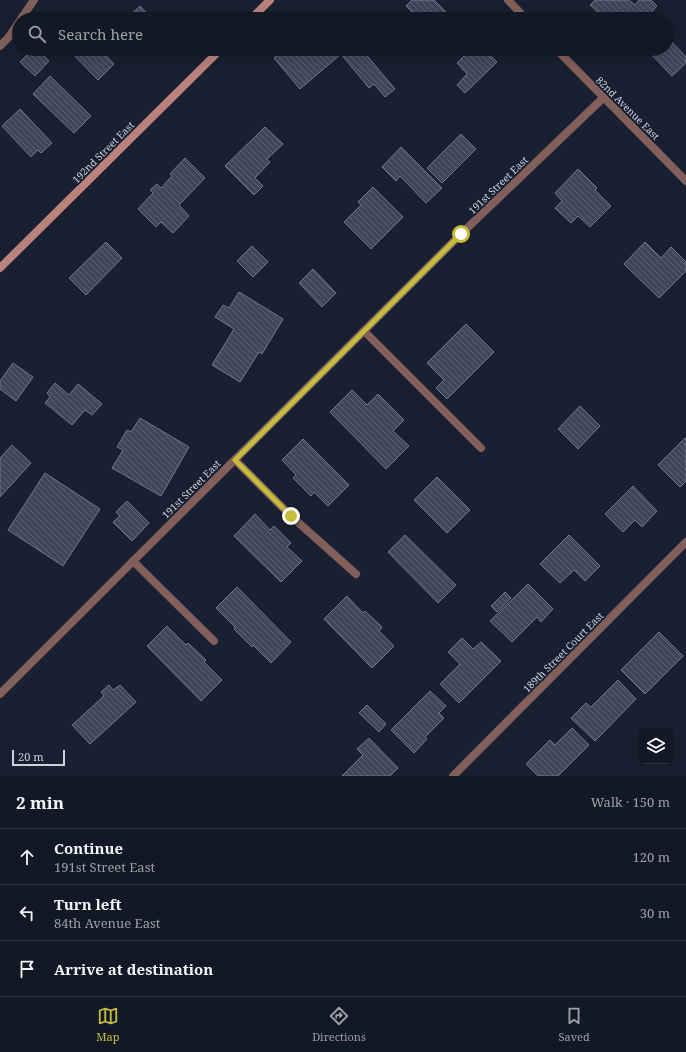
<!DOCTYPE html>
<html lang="en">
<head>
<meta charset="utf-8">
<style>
  body { margin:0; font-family:"Noto Serif",serif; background:#1f2532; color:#f1f3f6 }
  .controls { position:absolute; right:12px; bottom:12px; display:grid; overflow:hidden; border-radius:8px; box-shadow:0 4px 16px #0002 }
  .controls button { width:36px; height:36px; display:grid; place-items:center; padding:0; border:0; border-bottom:1px solid #313742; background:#121825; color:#f1f3f6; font:20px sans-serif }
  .scale { position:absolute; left:12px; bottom:10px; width:53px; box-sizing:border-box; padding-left:4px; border:2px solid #cdd2de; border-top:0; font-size:11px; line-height:14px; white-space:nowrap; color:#cdd2de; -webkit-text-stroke:3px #182031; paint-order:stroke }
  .stop { position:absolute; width:12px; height:12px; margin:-9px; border:3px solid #c6bc3c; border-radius:50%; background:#fff }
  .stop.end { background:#c6bc3c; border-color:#fff; box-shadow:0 1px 4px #0008 }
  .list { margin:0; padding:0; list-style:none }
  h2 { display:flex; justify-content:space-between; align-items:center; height:52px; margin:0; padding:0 16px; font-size:17px }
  h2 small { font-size:13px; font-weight:400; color:#9ca0a7 }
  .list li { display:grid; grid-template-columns:26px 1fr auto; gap:12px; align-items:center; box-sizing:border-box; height:56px; padding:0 16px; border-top:1px solid #313742 }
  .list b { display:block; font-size:15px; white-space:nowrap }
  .list p { margin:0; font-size:13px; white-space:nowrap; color:#9ca0a7 }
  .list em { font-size:13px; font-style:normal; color:#9ca0a7 }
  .icon { flex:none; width:22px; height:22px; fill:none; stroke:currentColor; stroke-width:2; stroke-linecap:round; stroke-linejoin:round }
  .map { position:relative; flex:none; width:686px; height:776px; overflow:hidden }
  .search { position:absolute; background:#121825; box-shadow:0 4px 16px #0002; left:12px; right:12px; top:12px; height:44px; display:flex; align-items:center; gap:10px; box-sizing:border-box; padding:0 14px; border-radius:22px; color:#9ca0a7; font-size:15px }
  .sheet { height:220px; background:#121825 }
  nav { display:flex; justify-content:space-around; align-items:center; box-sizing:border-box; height:56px; border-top:1px solid #313742; background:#121825; font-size:11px; color:#9ca0a7 }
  nav a { display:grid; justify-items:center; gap:2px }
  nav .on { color:#c6bc3c }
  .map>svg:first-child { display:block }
</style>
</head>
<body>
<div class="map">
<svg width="686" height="776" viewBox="0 0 686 776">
  <defs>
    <pattern id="building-back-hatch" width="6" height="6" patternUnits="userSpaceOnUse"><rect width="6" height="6" fill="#3e475a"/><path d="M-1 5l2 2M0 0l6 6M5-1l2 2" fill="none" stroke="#596171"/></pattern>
  </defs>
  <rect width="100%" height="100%" fill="#182031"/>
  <g fill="url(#building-back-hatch)" stroke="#6e788d">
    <path d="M412,0H434L453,19H419L406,6Z"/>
    <path d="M595,0H629L635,5L639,0H651L657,6L645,19H631L630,18L629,19H605L590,5Z"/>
    <path d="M140,6L152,19H126Z"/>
    <path d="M667,37L686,57V63L672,76L648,51L650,49H667Z"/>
    <path d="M33,49H36L49,61L35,76L20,62Z"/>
    <path d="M68,49H100L114,64L98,80Z"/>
    <path d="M285,49H292L294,51L297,49H351L357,56L363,51L395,89L385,97L374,84L369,88L341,54L300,89L274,58Z"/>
    <path d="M471,49H484L497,62L465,93L457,85L467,74L457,63Z"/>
    <path d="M50,76L91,116L74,133L33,94Z"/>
    <path d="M20,109L52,143L41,153L38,150L31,157L2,126Z"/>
    <path d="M265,127L283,144L267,159L270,162L255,178L263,186L254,195L225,166Z"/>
    <path d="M461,134L476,149L442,183L427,168Z"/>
    <path d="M401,147L442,188L426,203L400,176L396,181L382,167Z"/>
    <path d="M185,158L205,178L179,205L189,216L173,233L161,222L156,227L138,209L153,193L150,190L157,184L161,188L172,176L170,174Z"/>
    <path d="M578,169L597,188L595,190L611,206L590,227L578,216L571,223L555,208L562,201L555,193Z"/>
    <path d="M373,187L403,217L371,249L344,222L361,205L358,202Z"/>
    <path d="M106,242L122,258L86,295L69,278Z"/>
    <path d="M645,242L661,258L671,247L686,262V271L659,298L624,264Z"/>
    <path d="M252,246L268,262L253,277L237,261Z"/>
    <path d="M313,269L336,293L322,307L299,283Z"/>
    <path d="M239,292L283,319L262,354L259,352L240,382L212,365L234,329L215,317L223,305L229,308Z"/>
    <path d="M466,324L494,352L447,399L436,388L444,380L427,363Z"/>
    <path d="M13,363L33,377L16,401L0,389V381Z"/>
    <path d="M55,383L69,395L78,384L102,404L92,415L85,410L72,425L45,403L50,397L47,393Z"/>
    <path d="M352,390L367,405L378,394L404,420L393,431L409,446L386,469L330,412Z"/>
    <path d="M580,406L600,426L578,449L558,429Z"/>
    <path d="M140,418L189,447L161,496L112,468L123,450L117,447L127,430L131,432Z"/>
    <path d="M685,438L686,440V481L680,487L658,465Z"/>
    <path d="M303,439L349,485L328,506L314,492L311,496L293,478L296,475L282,460Z"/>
    <path d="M12,445L31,463L0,497V458Z"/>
    <path d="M45,473L100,509L63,566L8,530Z"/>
    <path d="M437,477L470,510L447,533L414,500Z"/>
    <path d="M633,486L657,511L642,527L635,520L623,532L605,514Z"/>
    <path d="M127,501L149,523L132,541L113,522L120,516L116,512Z"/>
    <path d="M255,514L270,530L274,526L291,543L287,547L302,561L281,582L234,536Z"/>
    <path d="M405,535L456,585L438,603L388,552Z"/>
    <path d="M569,535L600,566L585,581L574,570L560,583L540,564Z"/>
    <path d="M528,584L553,609L541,622L537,617L512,642L490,621Z"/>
    <path d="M237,587L291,642L271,663L253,645L252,647L234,629L235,627L216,608Z"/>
    <path d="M505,592L511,598L497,612L491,606Z"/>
    <path d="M347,596L363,613L365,611L382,627L379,631L394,646L372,668L324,619Z"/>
    <path d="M167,626L186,645L188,643L206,660L204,662L222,680L201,701L147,646Z"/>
    <path d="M659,632L683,656L645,694L621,670Z"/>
    <path d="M462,638L473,649L481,642L501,661L459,703L440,684L460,664L448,652Z"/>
    <path d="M618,680L636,699L595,741L571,718L586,703L591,707Z"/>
    <path d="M109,685L113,690L120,685L136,702L90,744L72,725L104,696L101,692Z"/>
    <path d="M430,691L446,706L439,713L444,718L425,737L427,739L414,753L391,730Z"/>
    <path d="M367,705L386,724L379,732L359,713Z"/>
    <path d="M572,728L589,745L558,776H538L526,764L550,740L555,745Z"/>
    <path d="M369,738L398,768L390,776H342L363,755L357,749Z"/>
  </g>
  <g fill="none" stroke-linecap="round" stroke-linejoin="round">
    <g stroke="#825f5a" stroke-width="8">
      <path d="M364,331L481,448"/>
      <path d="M133,561L214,641"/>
    </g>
    <g stroke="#825f5a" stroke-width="8">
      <path d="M508,0L526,19"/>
      <path d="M21,19L34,0"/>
      <path d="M0,46L8,38L19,22"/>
      <path d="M556,49L686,181"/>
      <path d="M235,460L291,516L356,574"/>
      <path d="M0,694L461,234L603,98"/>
      <path d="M453,776L686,542"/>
    </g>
    <g stroke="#ba827a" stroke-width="8">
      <path d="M251,19L270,0"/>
      <path d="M0,268L221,49"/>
    </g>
  </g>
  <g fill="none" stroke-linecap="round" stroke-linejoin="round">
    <path stroke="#c6bc3c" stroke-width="5" d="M291,516L235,460L461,234"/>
  </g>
  <g text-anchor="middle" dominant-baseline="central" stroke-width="4" stroke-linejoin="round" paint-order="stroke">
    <g font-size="10" fill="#cdd2de" stroke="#182031">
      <text transform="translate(628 108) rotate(45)">82nd Avenue East</text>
      <text transform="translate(103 152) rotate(-45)">192nd Street East</text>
      <text transform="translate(498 185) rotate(-44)">191st Street East</text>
      <text transform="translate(191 489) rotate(-45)">191st Street East</text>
      <text transform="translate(563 652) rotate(-45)">189th Street Court East</text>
    </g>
  </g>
</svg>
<div class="controls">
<button><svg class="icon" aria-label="layers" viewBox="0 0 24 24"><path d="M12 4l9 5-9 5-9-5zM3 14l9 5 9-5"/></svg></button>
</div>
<div class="scale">20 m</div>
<div class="stop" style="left:461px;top:234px"></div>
<div class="stop end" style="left:291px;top:516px"></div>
<div class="search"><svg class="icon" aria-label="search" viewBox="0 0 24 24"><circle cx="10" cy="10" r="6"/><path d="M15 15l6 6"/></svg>Search here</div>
</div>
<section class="sheet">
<h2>2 min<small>Walk · 150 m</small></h2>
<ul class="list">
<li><svg class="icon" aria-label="ahead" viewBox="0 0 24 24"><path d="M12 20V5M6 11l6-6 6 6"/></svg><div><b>Continue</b><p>191st Street East</p></div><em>120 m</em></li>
<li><svg class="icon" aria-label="left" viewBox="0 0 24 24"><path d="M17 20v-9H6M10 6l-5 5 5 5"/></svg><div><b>Turn left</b><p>84th Avenue East</p></div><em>30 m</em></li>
<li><svg class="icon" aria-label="arrive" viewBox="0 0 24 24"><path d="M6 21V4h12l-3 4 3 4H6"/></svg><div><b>Arrive at destination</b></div></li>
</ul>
</section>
<nav>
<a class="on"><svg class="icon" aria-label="map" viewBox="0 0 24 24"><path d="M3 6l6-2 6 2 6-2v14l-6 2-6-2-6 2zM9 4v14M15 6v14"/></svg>Map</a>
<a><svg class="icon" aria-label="directions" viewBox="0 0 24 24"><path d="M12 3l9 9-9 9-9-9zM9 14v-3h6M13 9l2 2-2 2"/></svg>Directions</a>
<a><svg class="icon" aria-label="saved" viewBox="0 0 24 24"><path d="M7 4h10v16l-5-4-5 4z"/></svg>Saved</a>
</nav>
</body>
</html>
